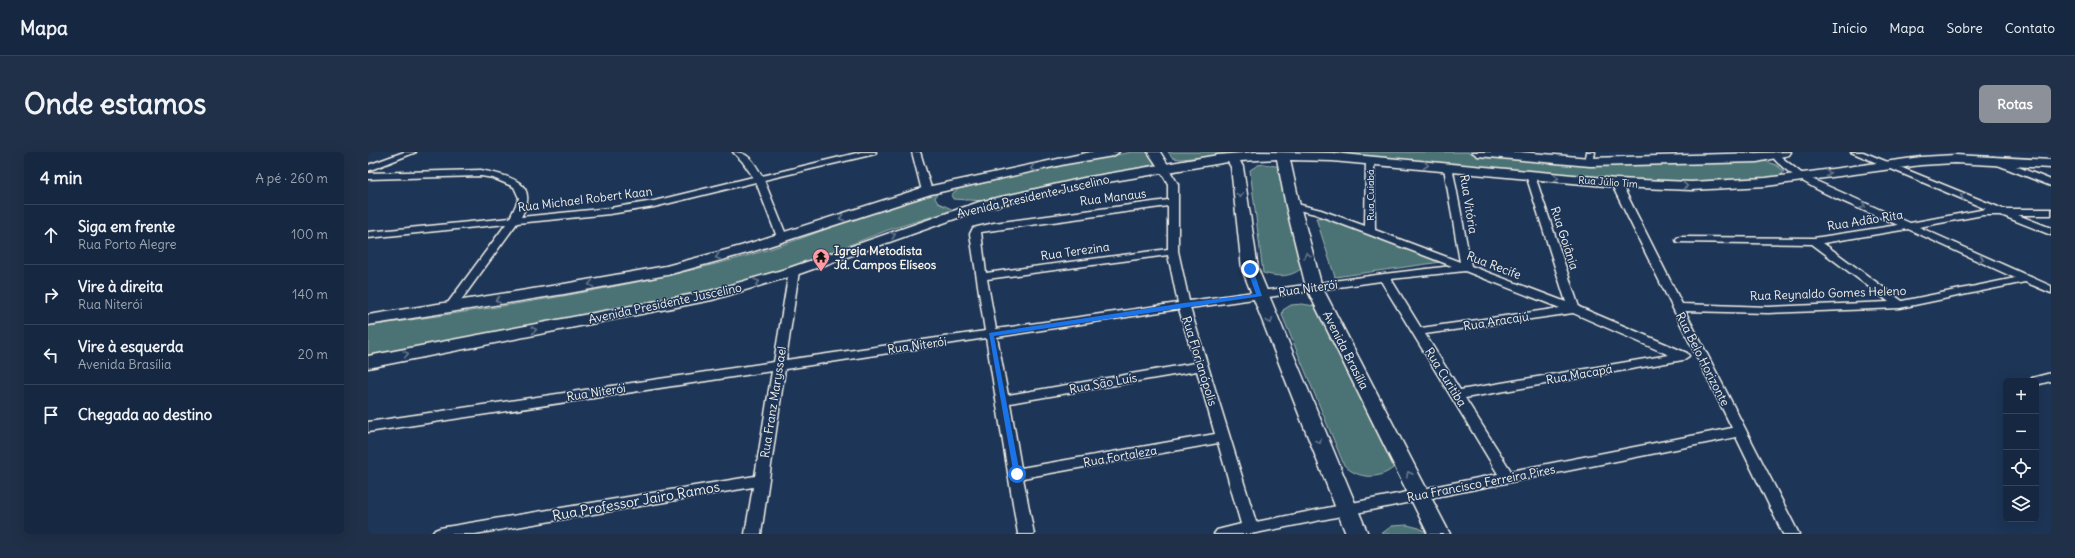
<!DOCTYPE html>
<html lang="pt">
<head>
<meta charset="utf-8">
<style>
  body { margin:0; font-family:Delius,sans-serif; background:#1f3048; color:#f1f3f6 }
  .controls { position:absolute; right:12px; bottom:12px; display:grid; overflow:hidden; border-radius:6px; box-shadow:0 4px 16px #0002 }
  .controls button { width:36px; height:36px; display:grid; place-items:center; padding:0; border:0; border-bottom:1px solid #35445a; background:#162841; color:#f1f3f6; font:20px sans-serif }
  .stop { position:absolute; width:12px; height:12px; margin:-9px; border:3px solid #1a73e8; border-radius:50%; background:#fff }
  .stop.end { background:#1a73e8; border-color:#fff; box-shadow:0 1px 4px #0008 }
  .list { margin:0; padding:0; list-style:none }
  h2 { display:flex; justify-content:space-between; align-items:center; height:52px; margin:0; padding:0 16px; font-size:17px }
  h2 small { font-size:13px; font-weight:400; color:#9ea6b1 }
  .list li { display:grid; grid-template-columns:26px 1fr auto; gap:12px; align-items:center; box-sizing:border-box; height:60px; padding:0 16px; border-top:1px solid #35445a }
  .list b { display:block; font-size:15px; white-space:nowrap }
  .list p { margin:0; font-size:13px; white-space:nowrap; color:#9ea6b1 }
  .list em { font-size:13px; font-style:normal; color:#9ea6b1 }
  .icon { flex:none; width:22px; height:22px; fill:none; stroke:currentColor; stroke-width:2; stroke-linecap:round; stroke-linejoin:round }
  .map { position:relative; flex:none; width:1683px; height:382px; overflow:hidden; border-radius:6px }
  header { display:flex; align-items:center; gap:24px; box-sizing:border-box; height:56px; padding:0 20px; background:#162841; border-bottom:1px solid #35445a }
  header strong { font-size:19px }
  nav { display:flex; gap:22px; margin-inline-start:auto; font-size:14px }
  .intro { display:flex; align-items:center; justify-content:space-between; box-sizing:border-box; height:96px; padding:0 24px }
  h1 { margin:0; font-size:28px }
  .button { padding:10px 18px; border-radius:6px; background:#8c9099; color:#fff; font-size:14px; font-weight:700 }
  main { display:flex; gap:24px; padding:0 24px }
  aside { flex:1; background:#162841; border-radius:6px; box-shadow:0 4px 16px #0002 }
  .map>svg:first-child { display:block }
</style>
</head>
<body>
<header>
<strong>Mapa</strong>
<nav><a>Início</a><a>Mapa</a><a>Sobre</a><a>Contato</a></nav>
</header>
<div class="intro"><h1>Onde estamos</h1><a class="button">Rotas</a></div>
<main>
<aside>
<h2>4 min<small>A pé · 260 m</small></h2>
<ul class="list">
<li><svg class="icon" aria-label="ahead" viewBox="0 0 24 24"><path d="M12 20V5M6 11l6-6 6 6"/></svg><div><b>Siga em frente</b><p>Rua Porto Alegre</p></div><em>100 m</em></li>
<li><svg class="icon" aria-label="right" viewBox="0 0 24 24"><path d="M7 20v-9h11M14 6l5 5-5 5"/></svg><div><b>Vire à direita</b><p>Rua Niterói</p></div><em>140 m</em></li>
<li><svg class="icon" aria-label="left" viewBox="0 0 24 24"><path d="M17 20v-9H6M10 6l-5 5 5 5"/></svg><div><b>Vire à esquerda</b><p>Avenida Brasília</p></div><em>20 m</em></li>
<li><svg class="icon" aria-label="arrive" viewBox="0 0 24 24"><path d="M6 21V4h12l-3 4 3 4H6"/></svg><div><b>Chegada ao destino</b></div></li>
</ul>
</aside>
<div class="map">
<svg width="1683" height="382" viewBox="0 0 1683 382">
  <rect width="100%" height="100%" fill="#1d3557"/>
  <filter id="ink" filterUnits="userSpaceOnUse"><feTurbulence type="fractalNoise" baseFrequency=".025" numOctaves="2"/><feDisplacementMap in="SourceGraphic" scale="8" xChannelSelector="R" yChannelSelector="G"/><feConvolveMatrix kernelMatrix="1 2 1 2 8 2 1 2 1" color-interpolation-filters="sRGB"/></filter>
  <g filter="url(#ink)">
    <g fill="#4c7375" stroke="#a0b2ae">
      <path d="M764,0H784L790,9L784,13L617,49L585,47L583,43L590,37L689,14Z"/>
      <path d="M800,0H889L813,7L805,6Z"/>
      <path d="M936,0H1101L1140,5L1225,11H1342L1394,8L1408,13L1416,19L1413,24C1335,36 1256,28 1178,21C1108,14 1037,8 967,1Z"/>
      <path d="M896,12L913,15L935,115C923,126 909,125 895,121L882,18L890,13Z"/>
      <path d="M570,40L567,46L570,51L586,58L520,78L430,113L321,145L0,205V174C126,156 252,138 375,105C441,87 504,56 570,40Z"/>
      <path d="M964,65L1073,110L967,125L948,66Z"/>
      <path d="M934,152L953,155L1026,307L1025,316C1011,328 989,327 976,313L914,163L915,158L923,153Z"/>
      <path d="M1039,373L1051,376L1062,382H1013L1024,374Z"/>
    </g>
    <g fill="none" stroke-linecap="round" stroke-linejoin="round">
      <g stroke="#f4f1e8" stroke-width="3">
        <g id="minor">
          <path d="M36,0H48L0,19V13Z"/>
          <path d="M365,0C381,0 386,10 394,24L493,0H508L507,2L396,28L419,85L414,88L409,85L388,30L286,55L242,62L149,71L86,158L82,159L76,156L138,72L0,86V80L142,66L151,46L146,35L125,26L113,24L0,27V21L113,18C141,24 173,30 153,65L242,56L286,49L385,25L374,9Z"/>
          <path d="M544,0H552L564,39L562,41H556L554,39Z"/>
          <path d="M1219,0H1227L1225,12H1219L1217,10Z"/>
          <path d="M1407,0L1437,24L1542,71L1618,57L1483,0H1495L1635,57H1683V63H1650L1683,76V83L1633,63H1615L1551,75L1683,134V141L1657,130L1532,156L1400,161L1317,159L1431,382H1415L1368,285L883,382H846L849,378L873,372L850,291L655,326L666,382H650L618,186L417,217L393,382H377L385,335L107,382H64L67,378L72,376L387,324L404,219L0,280V270L406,210L421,119L426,116L431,119L418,208L617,179L602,82L605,76L626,71L800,48V32L791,16L796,13L799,14L810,32V99L821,149L1016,122L1084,114L947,62L922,56L920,54L925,51L953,58L997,74L998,8L1002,5L1006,8L1007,78L1092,110L1076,16L1078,14H1084L1103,114L1198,150L1158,23L1160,21H1166L1211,155L1319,201L1321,204L1315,208L1097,246L1143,319L1364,276L1243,31L1248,28L1253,31L1314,152L1400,155L1521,150L1444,92L1309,90L1308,88L1309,86L1313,85L1446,86L1530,73C1494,57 1425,33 1403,3ZM800,54V97L618,121L613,80ZM1540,77L1647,126L1534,149L1455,91ZM800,103L810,151L628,177L619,127ZM1097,119L1192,156L1053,176L1023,127ZM1013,129L1130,322L888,370L822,156ZM811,157L827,211L640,243L629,185ZM1205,161L1301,203L1092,238L1057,182ZM829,219L847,282L653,316L642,251Z"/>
          <path d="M1625,5L1683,28V34L1622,10V6Z"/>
          <path d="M1683,221V229L1668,233V229H1662L1664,226Z"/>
        </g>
      </g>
      <g stroke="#f4f1e8" stroke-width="3">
        <path id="tertiary" d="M780,0H792L802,16L800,18H792Z"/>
      </g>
      <g stroke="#f4f1e8" stroke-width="3">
        <g id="secondary">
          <path d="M723,0H751L745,4L698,12L563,42L383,100L299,123L196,142L0,173V163L196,132L298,114L373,94L554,36Z"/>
          <path d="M888,0L964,1L1248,27L1323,30L1398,26L1553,5L1587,3L1683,8V16L1587,11L1553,13L1398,34L1323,38L1248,35L964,9L922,8L932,54L954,135L1082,382H1060L938,135L918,54L909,7L872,9L875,15L890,117L1000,382H978L874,117L863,15L860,10L716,34L615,57L431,122L344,148L0,216V204L342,139L421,116L611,50L716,26L850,3Z"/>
          <path d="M1104,0H1152L1222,6L1423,0L1421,3L1389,10L1222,14L1110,4Z"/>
        </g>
      </g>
      <use href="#minor" fill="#1d3557" fill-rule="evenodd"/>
      <use href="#tertiary" fill="#1d3557" fill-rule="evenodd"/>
      <use href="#secondary" fill="#1d3557" fill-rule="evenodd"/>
    </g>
    <defs><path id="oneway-chevron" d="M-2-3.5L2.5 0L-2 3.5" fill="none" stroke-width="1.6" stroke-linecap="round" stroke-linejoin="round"/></defs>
    <g stroke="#68778a">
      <use href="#oneway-chevron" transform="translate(1058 13) rotate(6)"/>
      <use href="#oneway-chevron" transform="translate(665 16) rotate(166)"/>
      <use href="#oneway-chevron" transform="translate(1460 21) rotate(-9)"/>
      <use href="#oneway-chevron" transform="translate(1188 26) rotate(5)"/>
      <use href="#oneway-chevron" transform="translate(1317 34) rotate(2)"/>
      <use href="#oneway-chevron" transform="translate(872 43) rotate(82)"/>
      <use href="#oneway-chevron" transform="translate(1595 44) rotate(-157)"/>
      <use href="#oneway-chevron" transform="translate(1495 54) rotate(24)"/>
      <use href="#oneway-chevron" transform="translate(474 66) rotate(162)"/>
      <use href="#oneway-chevron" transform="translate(525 83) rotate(-20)"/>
      <use href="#oneway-chevron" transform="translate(939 103) rotate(-105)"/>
      <use href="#oneway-chevron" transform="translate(350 105) rotate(164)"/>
      <use href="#oneway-chevron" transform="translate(1613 107) rotate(24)"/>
      <use href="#oneway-chevron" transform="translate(389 130) rotate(-17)"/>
      <use href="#oneway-chevron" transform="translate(223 132) rotate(170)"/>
      <use href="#oneway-chevron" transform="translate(130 148) rotate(171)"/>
      <use href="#oneway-chevron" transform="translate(902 169) rotate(68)"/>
      <use href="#oneway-chevron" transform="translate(166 178) rotate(-11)"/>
      <use href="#oneway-chevron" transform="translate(38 202) rotate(-11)"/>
      <use href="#oneway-chevron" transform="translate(951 289) rotate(68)"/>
      <use href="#oneway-chevron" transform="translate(1041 322) rotate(-117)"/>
    </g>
  </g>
  <path fill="#1a73e8" d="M882,115L885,117L894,144L626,184L652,322L649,325L646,324L621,181L816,151L888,142L879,117Z"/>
  <defs>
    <g id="temple-pin" transform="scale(0.9)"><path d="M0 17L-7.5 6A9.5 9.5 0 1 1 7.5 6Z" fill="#ff9aa2" stroke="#1d3557"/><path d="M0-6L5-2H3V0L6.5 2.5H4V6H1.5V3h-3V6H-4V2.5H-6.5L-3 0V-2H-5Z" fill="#111"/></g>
  </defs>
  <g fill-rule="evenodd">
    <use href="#temple-pin" x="453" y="105"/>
  </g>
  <g text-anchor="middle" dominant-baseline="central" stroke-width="3" stroke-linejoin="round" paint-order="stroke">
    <g font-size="10" fill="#f4f1e8" stroke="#1d3557">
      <text transform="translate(1240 30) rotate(4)">Rua Júlio Tim</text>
      <text transform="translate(1002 43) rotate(-90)">Rua Cuiabá</text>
    </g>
    <g font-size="12" fill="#f4f1e8" stroke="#1d3557">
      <text transform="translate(665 44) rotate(-13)">Avenida Presidente Juscelino</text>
      <text transform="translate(745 45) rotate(-7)">Rua Manaus</text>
      <text transform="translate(217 47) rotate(-7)">Rua Michael Robert Kaan</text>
      <text transform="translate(1101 52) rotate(81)">Rua Vitória</text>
      <text transform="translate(1497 68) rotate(-9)">Rua Adão Rita</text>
      <text transform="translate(1197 86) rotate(72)">Rua Goiânia</text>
      <text transform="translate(707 99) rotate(-8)">Rua Terezina</text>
      <text transform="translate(1126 113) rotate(21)">Rua Recife</text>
      <text transform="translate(940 136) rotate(-8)">Rua Niterói</text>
      <text transform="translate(1460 141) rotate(-2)">Rua Reynaldo Gomes Heleno</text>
      <text transform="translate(297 151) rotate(-12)">Avenida Presidente Juscelino</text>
      <text transform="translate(1128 169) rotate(-9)">Rua Aracajú</text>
      <text transform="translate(549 193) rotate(-8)">Rua Niterói</text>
      <text transform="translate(978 198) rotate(63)">Avenida Brasília</text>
      <text transform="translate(1335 207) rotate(63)">Rua Belo Horizonte</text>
      <text transform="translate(832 209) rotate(73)">Rua Florianópolis</text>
      <text transform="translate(1211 222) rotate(-10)">Rua Macapá</text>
      <text transform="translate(1078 225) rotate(58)">Rua Curitiba</text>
      <text transform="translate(735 231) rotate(-10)">Rua São Luís</text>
      <text transform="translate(228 240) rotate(-9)">Rua Niterói</text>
      <text transform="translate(405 250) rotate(-81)">Rua Franz Maryssael</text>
      <text transform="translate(752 304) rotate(-10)">Rua Fortaleza</text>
      <text transform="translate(1113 331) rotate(-11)">Rua Francisco Ferreira Pires</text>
    </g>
    <g font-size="12" font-weight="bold" fill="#f4f1e8" stroke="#1d3557" text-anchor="start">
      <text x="466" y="98">Igreja Metodista<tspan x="466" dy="14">Jd. Campos Elíseos</tspan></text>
    </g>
    <g font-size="14" fill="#f4f1e8" stroke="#1d3557">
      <text transform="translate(268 349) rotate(-10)">Rua Professor Jairo Ramos</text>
    </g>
  </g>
</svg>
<div class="controls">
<button>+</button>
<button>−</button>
<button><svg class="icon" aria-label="locate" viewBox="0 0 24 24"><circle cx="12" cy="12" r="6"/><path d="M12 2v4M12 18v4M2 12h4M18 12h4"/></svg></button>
<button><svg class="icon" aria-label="layers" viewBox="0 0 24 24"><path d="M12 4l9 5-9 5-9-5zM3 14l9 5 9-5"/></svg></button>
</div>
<div class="stop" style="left:649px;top:322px"></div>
<div class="stop end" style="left:882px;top:117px"></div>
</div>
</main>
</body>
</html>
